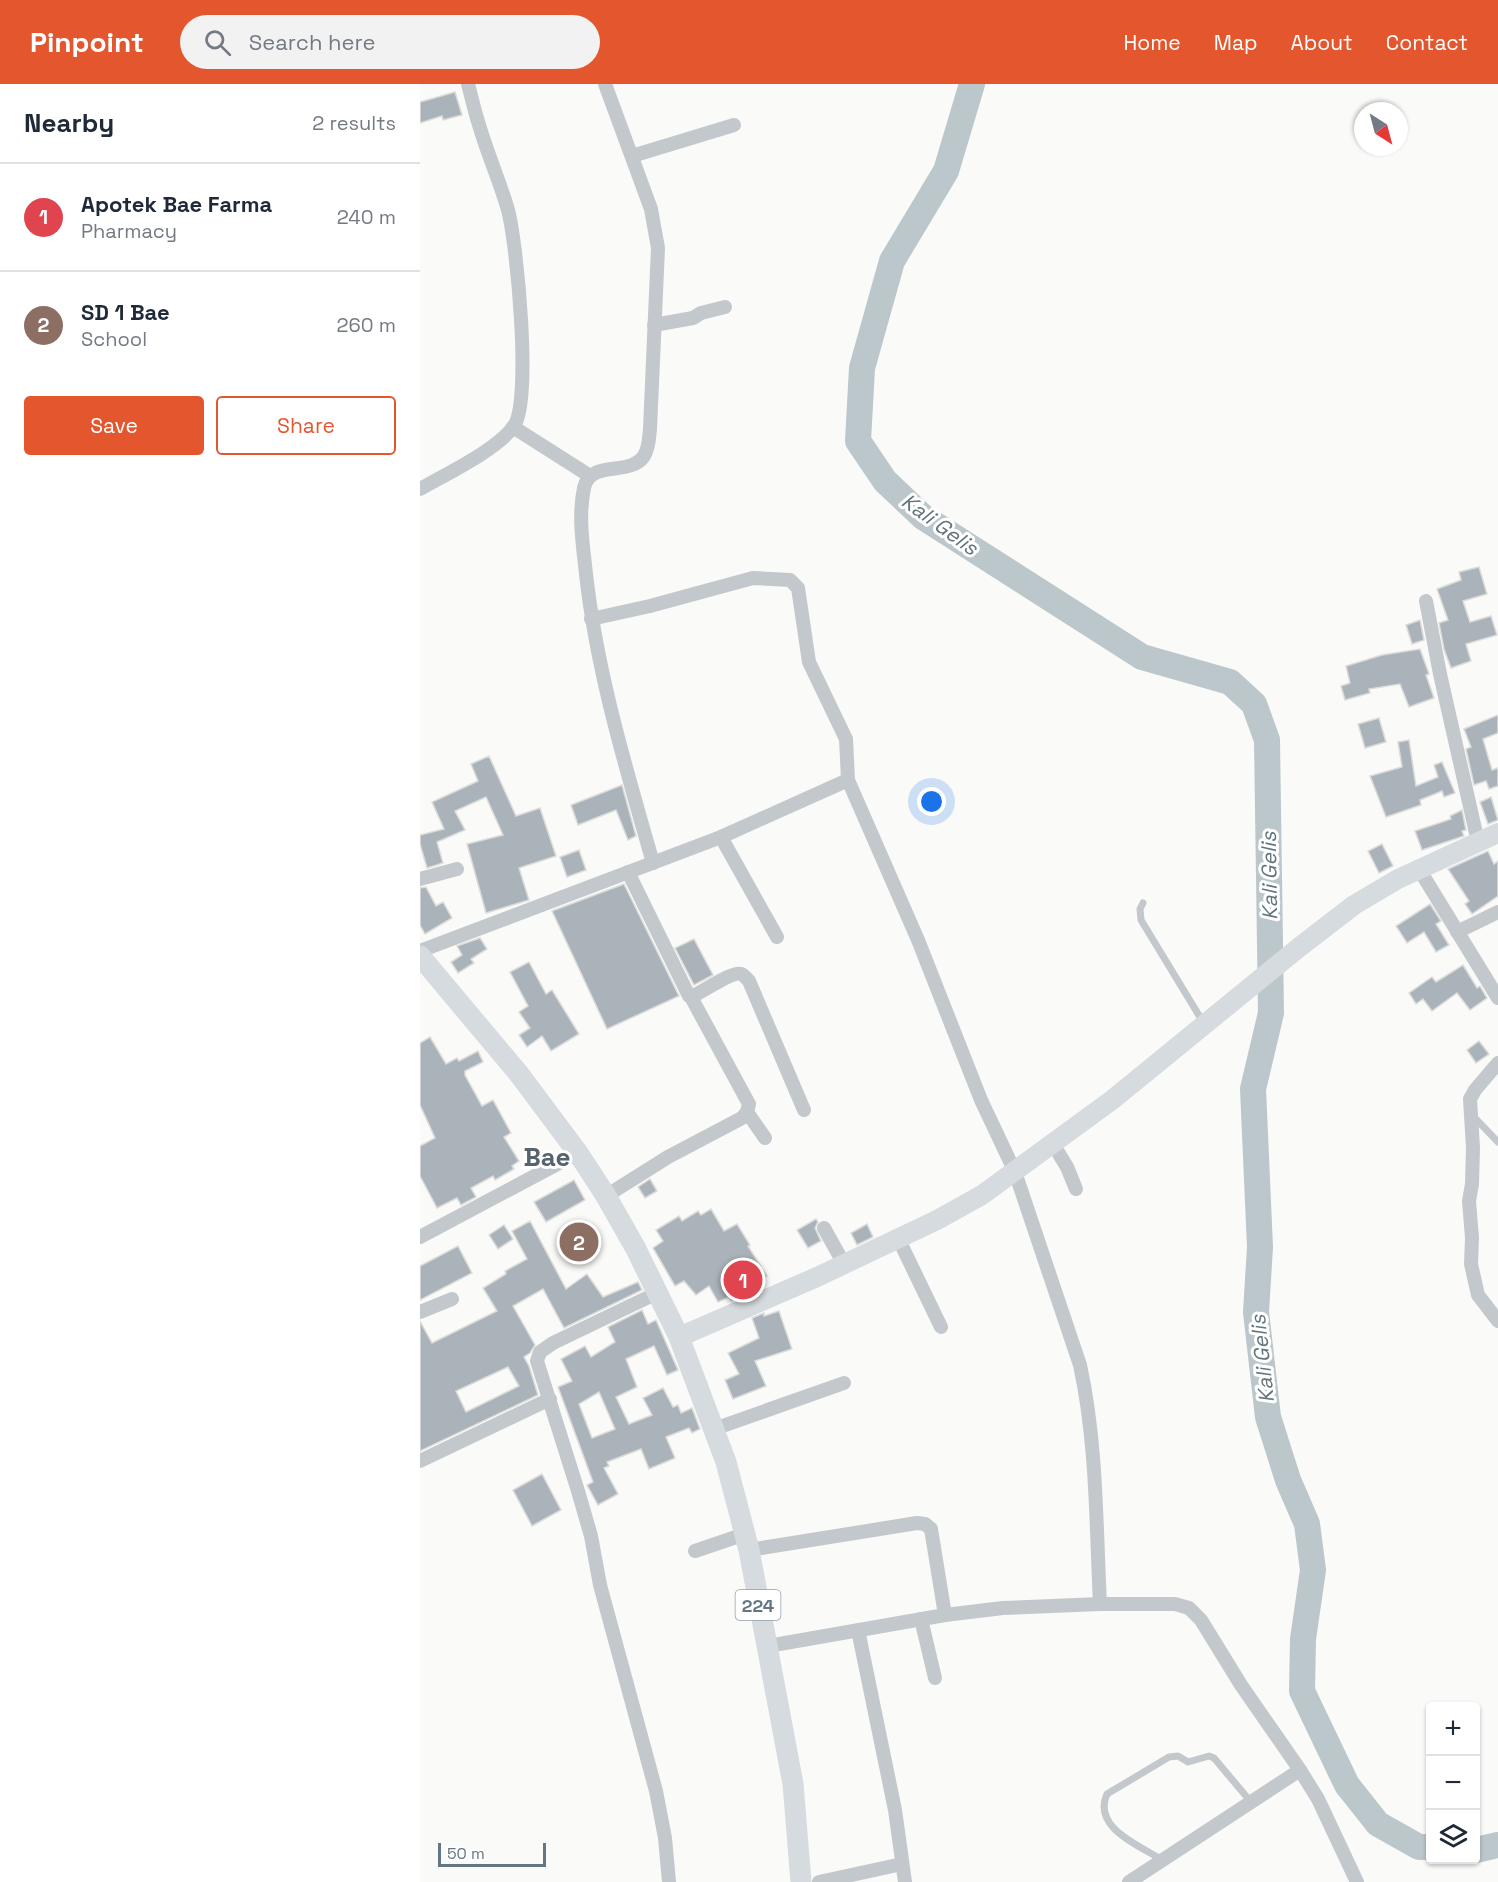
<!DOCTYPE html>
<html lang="en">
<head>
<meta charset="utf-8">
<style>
  body { margin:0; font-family:"Space Grotesk",sans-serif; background:#f2f2f3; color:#1f2937 }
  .controls { position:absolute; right:18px; bottom:18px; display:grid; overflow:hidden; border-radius:6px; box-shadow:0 2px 4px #0004 }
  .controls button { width:54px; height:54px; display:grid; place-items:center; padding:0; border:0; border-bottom:2px solid #e0e1e3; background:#fff; color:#1f2937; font:30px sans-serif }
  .compass { position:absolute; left:934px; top:18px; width:54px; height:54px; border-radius:50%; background:#fff; box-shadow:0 2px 4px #0004; rotate:144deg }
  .scale { position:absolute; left:18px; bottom:15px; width:108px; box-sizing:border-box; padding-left:6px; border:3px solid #657683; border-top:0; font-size:16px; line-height:21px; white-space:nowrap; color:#657683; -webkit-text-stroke:4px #fff; paint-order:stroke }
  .you { position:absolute; left:512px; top:718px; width:21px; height:21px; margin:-15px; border:4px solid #fff; border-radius:50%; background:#1a73e8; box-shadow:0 0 0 9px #1a73e833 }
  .badge { display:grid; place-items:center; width:39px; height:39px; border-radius:50%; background:#e4572e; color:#fff; font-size:20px; font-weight:700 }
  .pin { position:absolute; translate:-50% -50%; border:3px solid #fff; box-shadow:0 2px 6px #0006 }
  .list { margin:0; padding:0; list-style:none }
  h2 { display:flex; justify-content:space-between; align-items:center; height:78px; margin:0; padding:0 24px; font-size:26px }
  h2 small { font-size:20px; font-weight:400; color:#747a83 }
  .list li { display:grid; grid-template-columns:39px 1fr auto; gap:18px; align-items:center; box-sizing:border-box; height:108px; padding:0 24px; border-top:2px solid #e0e1e3 }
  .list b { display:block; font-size:22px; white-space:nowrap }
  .list p { margin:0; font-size:20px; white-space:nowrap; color:#747a83 }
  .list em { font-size:20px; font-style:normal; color:#747a83 }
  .actions { display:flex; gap:12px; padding:18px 24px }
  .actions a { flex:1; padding:14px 0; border:2px solid #e4572e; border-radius:6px; text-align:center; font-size:21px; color:#e4572e }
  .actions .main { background:#e4572e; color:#fff }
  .icon { flex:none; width:33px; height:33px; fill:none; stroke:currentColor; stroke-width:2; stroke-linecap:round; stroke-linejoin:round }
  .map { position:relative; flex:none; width:1078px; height:1798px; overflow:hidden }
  header { display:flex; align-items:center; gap:36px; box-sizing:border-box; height:84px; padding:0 30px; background:#e4572e; color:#fff }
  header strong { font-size:28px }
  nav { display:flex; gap:33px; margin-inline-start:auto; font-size:21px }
  .search { width:420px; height:54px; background:#f2f2f3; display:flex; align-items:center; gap:15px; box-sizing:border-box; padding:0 21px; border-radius:33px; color:#747a83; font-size:22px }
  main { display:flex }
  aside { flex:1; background:#fff }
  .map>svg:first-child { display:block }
</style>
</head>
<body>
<header>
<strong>Pinpoint</strong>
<div class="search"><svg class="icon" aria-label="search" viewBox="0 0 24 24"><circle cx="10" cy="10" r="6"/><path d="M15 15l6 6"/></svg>Search here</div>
<nav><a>Home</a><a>Map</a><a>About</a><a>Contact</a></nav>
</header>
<main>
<aside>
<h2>Nearby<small>2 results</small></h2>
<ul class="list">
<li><span class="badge" style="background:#e0444e">1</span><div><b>Apotek Bae Farma</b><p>Pharmacy</p></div><em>240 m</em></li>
<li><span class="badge" style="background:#8d6e63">2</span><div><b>SD 1 Bae</b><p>School</p></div><em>260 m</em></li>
</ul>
<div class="actions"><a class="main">Save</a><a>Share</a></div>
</aside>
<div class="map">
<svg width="1078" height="1798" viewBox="0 0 1078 1798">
  <rect width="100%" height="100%" fill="#fafaf8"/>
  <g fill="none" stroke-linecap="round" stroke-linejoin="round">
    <g stroke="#bbc7cb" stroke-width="26">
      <path d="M552,0L526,87L472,177L442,284L438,357L465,397L503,433L722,573L810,598L834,620L847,656L851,929L833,1005L840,1163L836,1228L848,1333L868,1396L887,1440L893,1486L883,1555L882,1607L927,1701L958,1740L999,1763H1010"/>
      <path d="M1056,1766L1078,1761"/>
    </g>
  </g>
  <g fill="#aab3b9" stroke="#dcdcda" stroke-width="1.5" fill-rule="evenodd">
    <path d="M35,8L42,31L23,36L22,32L0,39V18Z"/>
    <path d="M1059,483L1067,510L1043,517L1050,538L1071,532L1077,551L1046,560L1051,577L1031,584L1024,565L1019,539L1028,536L1017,505L1041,496L1039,488Z"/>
    <path d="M1000,536L1004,556L992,560L986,541Z"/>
    <path d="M1000,565L1009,590L1006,591L1014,614L989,623L980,600L949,605L950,609L925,616L921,602L930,599L926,582L962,571Z"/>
    <path d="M1078,631V649L1063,655L1072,686L1078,684V702L1069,705L1066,697L1054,701L1046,665L1051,663L1044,645Z"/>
    <path d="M959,634L966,658L945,664L938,640Z"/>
    <path d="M989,656L996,702L1018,693L1014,681L1022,678L1035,709L1024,713L1022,707L1000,716L1001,721L966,733L950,692L982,683L978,658Z"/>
    <path d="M69,672L96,732L120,724L136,772L99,784L109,816L66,829L47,760L83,751L66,713L35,727L45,746L17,758L23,779L7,784L0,760V751L24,745L12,718L58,697L51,680Z"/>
    <path d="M202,701L216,752L208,756L196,726L158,741L151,721Z"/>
    <path d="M1071,713L1078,736L1068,740L1060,718Z"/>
    <path d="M1042,726L1046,746L1042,747L1044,752L1002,766L995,747L1031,735L1030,732Z"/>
    <path d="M962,760L973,782L959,789L948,767Z"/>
    <path d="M159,766L166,786L147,793L140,773Z"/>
    <path d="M1068,767L1074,780L1078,777V812L1052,830L1045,820L1049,817L1028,785Z"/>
    <path d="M204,800L259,912L187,945L132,827Z"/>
    <path d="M6,803L16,822L23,818L32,834L5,850L0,841V804Z"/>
    <path d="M1010,820L1021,837L1016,840L1029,861L1016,868L1004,848L987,859L976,842Z"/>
    <path d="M60,854L67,865L51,875L54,879L38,889L31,878L42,871L37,862Z"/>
    <path d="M274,855L293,891L274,901L255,864Z"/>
    <path d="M109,878L126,910L132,906L159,950L131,967L122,952L107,963L99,951L110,944L99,928L108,922L90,888Z"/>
    <path d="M1043,881L1057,904L1060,902L1067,914L1050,926L1037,909L1012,927L1003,915L996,920L989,909L1012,893L1016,898Z"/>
    <path d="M10,953L26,980L37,974L39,977L58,967L63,978L45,987V991L62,1022L73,1016L91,1049L84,1053L99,1077L92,1082L94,1085L75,1096L73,1092L51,1104L56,1113L41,1121L37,1114L17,1124L0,1092V1062L15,1054L0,1021V959Z"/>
    <path d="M1059,957L1069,970L1056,979L1047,966Z"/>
    <path d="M230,1095L237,1107L225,1114L218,1103Z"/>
    <path d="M154,1096L165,1116L126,1138L114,1118Z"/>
    <path d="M291,1125L304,1147L317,1140L330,1161L328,1162L347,1192L319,1210L321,1213L311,1217L309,1213L298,1218L289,1202L276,1211L264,1197L255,1202L233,1164L243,1157L236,1146L259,1132L262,1137L278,1127L281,1131Z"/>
    <path d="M396,1135L398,1138L395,1144L401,1157L388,1164L377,1146Z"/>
    <path d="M110,1137L146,1205L167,1190L183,1213L218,1198L222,1206L144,1244L123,1205L93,1222L115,1261L110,1269L104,1273L109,1282L118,1311L0,1367V1237L12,1259L77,1227L63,1204L86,1190L85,1187L107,1175L92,1147ZM88,1283L99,1302L46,1328L36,1307Z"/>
    <path d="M447,1140L453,1153L437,1161L431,1149Z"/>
    <path d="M84,1141L93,1155L78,1165L69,1151Z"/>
    <path d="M38,1162L52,1189L0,1216V1182Z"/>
    <path d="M222,1226L228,1240L236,1236L258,1286L247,1291L234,1262L206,1275L217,1303L196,1313L209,1340L232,1331L223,1314L243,1304L253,1323L258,1321L261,1329L272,1324L280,1345L272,1349L269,1344L246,1353L255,1374L229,1385L221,1365L187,1378L189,1382L184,1384L198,1410L178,1421L167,1401L173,1398L138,1303L152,1297L141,1275L165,1262L171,1273L195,1258L188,1243ZM179,1308L195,1345L172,1354L159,1320Z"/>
    <path d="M359,1227L372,1265L335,1277L346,1302L313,1315L305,1296L319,1290L308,1269L339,1254L332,1234L344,1229V1232Z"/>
    <path d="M122,1390L141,1426L112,1442L93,1406Z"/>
  </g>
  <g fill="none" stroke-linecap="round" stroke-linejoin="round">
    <g stroke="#c3c8cc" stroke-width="7">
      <path d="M723,819L720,825L721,836L783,938"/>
      <path d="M1053,1032L1078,1058"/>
      <path d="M742,1776C719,1761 672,1744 687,1710L749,1673L758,1672L768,1678L789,1672L794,1674L831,1718"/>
    </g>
    <g stroke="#c3c8cc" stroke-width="14">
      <path d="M185,0L231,125L238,164L230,345C229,354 229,364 224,372C210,393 170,375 164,404C158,433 163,461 166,490C177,589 206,684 233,779"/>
      <path d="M212,72L314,41"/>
      <path d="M234,241L273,234L281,229L305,223"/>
      <path d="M93,343L170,392"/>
      <path d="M0,405C26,390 77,366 94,342C112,316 97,160 88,126C80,98 68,71 60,44C55,29 52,15 48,0"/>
      <path d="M1006,517L1020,590L1058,758"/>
      <path d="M171,535L230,522L333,494L370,496L378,504L389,578L426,655L428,696L498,856L561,1016L595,1088L660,1281C677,1359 676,1441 680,1520"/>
      <path d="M301,753L357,853"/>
      <path d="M999,785L1078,914"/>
      <path d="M208,788L269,912L271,913C281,909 312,887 321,890C324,891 327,895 329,897L384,1026"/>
      <path d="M0,795L37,785"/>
      <path d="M1037,848L1078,828"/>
      <path d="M0,867L301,753L428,696"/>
      <path d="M1078,979L1055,1006L1050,1015L1053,1064L1052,1100L1049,1117L1052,1154L1051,1180L1058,1211L1078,1237"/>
      <path d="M327,1028L345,1054"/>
      <path d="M633,1060L647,1083L656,1105"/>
      <path d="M186,1112L248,1073L322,1034L327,1028L329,1020L271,913"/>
      <path d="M404,1144L424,1180"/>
      <path d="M0,1153L158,1069"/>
      <path d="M478,1154L521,1243"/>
      <path d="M237,1209L133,1259L120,1268L117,1277L158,1407L171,1452L180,1501L236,1707L245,1754L249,1798"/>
      <path d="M0,1228L32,1215"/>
      <path d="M294,1345L424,1299"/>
      <path d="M0,1377L130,1315"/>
      <path d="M329,1466L497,1439L505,1440L511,1445L525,1531"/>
      <path d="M275,1467L325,1450"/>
      <path d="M501,1535L515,1594"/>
      <path d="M438,1546L475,1726L485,1798"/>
      <path d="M348,1562L525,1531L583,1524L680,1520H755L769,1524L781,1536L821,1601L880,1686L898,1715L937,1798"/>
      <path d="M399,1798L482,1780"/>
      <path d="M709,1798L880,1686"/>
    </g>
    <path stroke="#d6dbdf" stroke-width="20" d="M259,1253L397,1193L517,1136L562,1111L692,1016L877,865L934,821L978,795L1078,749"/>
    <path stroke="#d6dbdf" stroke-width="21" d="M0,872L99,990L158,1069L186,1112L216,1165L259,1253L306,1378L329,1466L373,1700L381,1798"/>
  </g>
  <g text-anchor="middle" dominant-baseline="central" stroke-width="6" stroke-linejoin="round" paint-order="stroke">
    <rect fill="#fff" stroke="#939fa8" stroke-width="1.5" x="315.5" y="1506" width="45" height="30" rx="4.5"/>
    <g font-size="18" font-weight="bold" fill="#657683">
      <text x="338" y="1521">224</text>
    </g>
    <g font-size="21" font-style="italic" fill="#60757c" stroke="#fff">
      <text transform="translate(520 440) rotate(36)">Kali Gelis</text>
      <text transform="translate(849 792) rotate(-91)">Kali Gelis</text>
      <text transform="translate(842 1275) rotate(-96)">Kali Gelis</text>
    </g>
    <g font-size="26" font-weight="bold" fill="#57646e" stroke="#fff">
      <text x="127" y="1073">Bae</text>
    </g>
  </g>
</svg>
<div class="controls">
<button>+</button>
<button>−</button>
<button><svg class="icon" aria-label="layers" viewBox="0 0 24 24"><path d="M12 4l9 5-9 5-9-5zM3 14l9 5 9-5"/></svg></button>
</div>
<svg class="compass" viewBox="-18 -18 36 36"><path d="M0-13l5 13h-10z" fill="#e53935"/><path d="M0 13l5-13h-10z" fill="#747a83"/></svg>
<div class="scale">50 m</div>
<div class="you"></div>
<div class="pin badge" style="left:323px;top:1196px;background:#e0444e">1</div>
<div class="pin badge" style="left:159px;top:1158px;background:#8d6e63">2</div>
</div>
</main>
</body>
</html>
